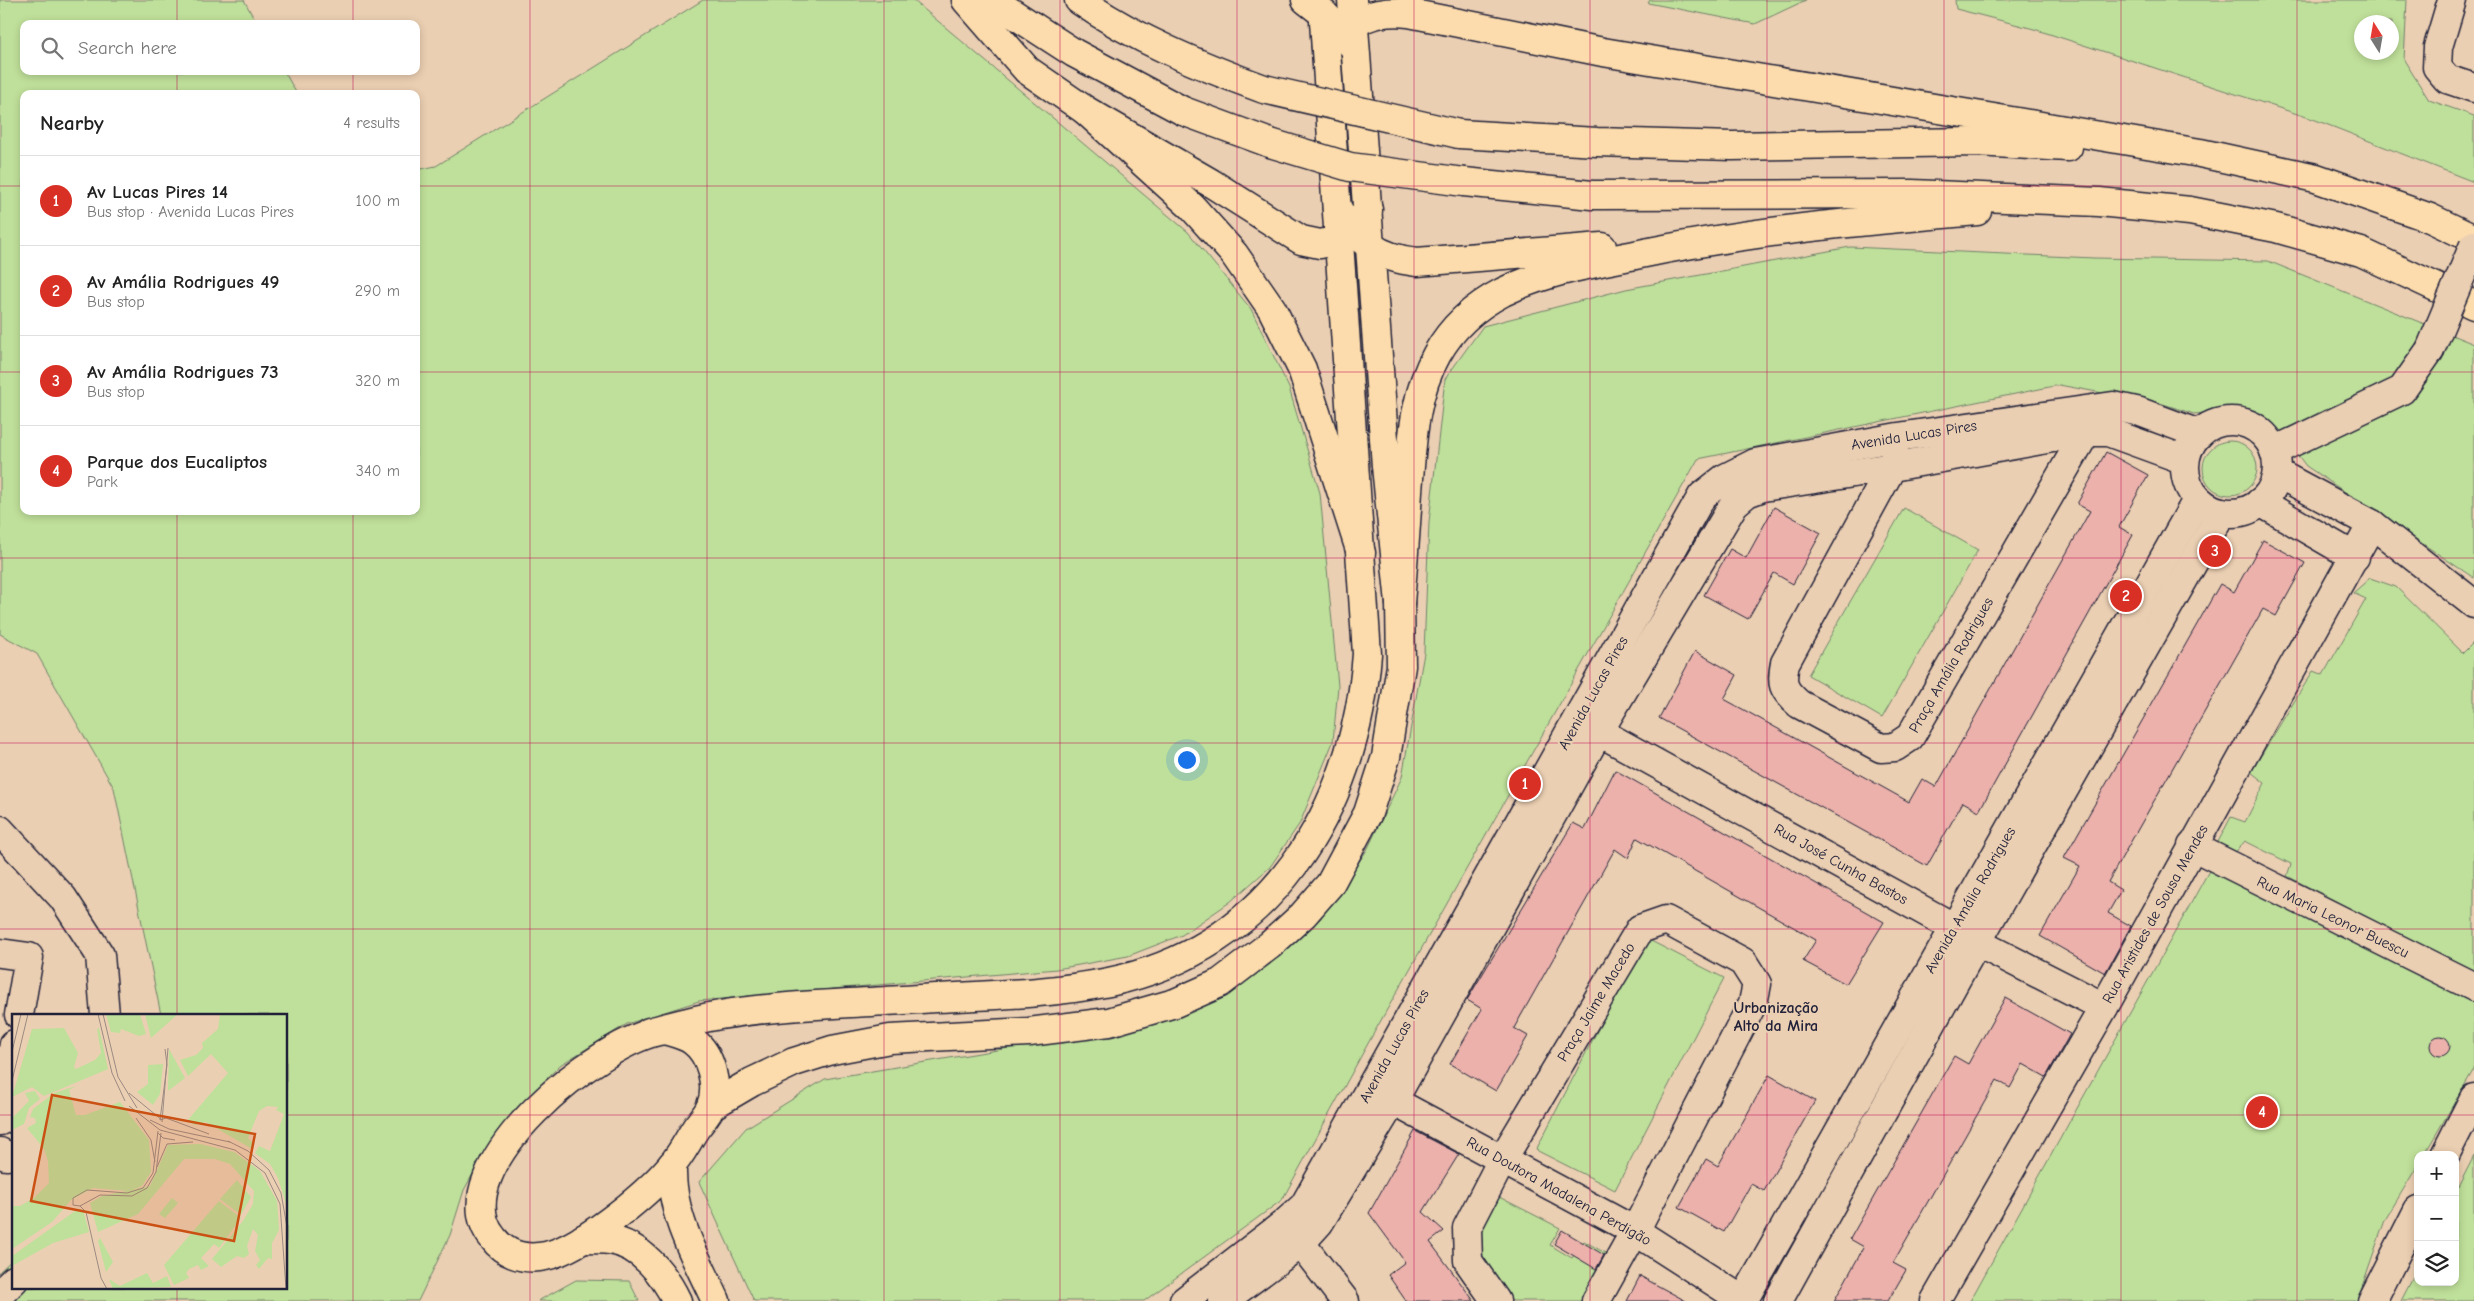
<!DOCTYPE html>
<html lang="en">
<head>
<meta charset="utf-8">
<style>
  body { margin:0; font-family:"Comic Neue",sans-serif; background:#f6f6f6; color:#222 }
  .controls { position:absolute; right:15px; bottom:15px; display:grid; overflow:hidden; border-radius:10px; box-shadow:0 2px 8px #0003 }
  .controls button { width:45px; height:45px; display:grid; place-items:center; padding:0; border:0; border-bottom:1px solid #e0e0e0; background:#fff; color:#222; font:25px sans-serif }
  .compass { position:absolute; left:2354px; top:15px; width:45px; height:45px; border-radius:50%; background:#fff; box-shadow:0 2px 8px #0003; rotate:349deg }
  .you { position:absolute; left:1186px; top:759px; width:18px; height:18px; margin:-12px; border:4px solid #fff; border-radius:50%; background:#1a73e8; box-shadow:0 0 0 8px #1a73e833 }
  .badge { display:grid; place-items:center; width:32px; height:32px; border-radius:50%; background:#d93025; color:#fff; font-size:16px; font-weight:700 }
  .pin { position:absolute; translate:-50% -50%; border:2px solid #fff; box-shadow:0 1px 5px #0006 }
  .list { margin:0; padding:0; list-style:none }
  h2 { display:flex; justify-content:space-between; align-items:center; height:65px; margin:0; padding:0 20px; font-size:21px }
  h2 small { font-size:16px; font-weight:400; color:#767676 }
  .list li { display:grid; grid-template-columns:32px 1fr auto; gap:15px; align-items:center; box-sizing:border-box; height:90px; padding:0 20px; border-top:1px solid #e0e0e0 }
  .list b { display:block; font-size:19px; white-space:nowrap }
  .list p { margin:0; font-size:16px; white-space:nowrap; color:#767676 }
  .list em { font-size:16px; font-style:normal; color:#767676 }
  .icon { flex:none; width:28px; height:28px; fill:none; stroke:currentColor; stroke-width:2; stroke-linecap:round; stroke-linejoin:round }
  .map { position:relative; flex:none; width:2474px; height:1301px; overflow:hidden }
  .search { position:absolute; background:#fff; box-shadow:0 2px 8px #0003; left:20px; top:20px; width:400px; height:55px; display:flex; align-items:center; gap:12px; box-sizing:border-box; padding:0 18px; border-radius:10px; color:#767676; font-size:19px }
  .panel { position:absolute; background:#fff; box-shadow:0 2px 8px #0003; left:20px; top:90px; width:400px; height:425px; border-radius:10px }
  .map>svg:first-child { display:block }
</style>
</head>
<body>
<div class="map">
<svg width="2474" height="1301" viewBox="0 0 2474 1301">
  <rect width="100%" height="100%" fill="#ebcfb2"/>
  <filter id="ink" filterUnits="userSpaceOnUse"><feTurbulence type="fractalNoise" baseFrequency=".02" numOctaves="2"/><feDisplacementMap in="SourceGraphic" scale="10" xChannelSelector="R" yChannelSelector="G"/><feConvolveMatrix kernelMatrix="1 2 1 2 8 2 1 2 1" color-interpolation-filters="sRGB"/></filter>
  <g filter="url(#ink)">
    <g fill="#bfe09a" stroke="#70816a" fill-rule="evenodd">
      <path d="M0,0H244L257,24H24V71H284L297,94H24V511H416V170L436,166L703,0H913L1188,232L1251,309L1289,388L1320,493L1338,686L1333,742L1300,823L1270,867L1230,902L1182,935L1128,956L1057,969L699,1001L627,1024L560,1065L520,1106L484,1154L464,1190L450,1235L418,1301H0V1271L14,1258V1287H286V1015H161L114,788L37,654L0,634Z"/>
      <path d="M1650,0H1806L1755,24L1648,3Z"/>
      <path d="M1955,0H2407L2404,60L2429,100L2474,116V182L2313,119L2034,29L1956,9ZM2362,22H2392V52H2362Z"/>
      <path d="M1850,247L2094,258L2268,261L2474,344V578L2306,466L2275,425L2247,409L2194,414L2163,404L2059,385L1698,459L1371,1038L1282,1200L1144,1301H754L699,1182L746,1128L825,1079L1104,1032L1174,1015L1253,976L1320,919L1367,850L1402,777L1424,653L1429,522L1445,379L1483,326L1626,289Z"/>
      <circle cx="2230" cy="468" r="27"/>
      <path d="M1904,508L1978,550L1882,718L1808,675Z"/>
      <path d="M2370,578L2396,587L2463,653L2474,642V972L2287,876L2291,864L2245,841L2234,854L2217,844L2231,817L2245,822L2265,783L2251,772L2313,671L2323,675L2366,599L2353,593Z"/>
      <path d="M2210,869L2474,998V1069L2424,1155H2418V1165L2385,1220L2357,1301H1970Z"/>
      <path d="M1645,938L1724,978L1615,1190L1536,1150Z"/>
      <path d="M2474,1156V1301H2401L2418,1268V1282H2455V1193Z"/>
      <path d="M1499,1197L1560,1228L1550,1245L1572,1258L1584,1241L1607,1254L1581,1301H1512L1483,1263L1481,1227Z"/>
      <path d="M576,1280L629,1281L639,1301H538Z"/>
    </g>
    <g fill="#ecb1ab" stroke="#22223b">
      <path d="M2106,452L2148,475L2119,527L2133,535L1979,811L1963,802L1927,866L1659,718L1695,651L1737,675L1724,699L1746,711L1909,802L1922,779L1936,787L2090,511L2077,504Z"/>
      <path d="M1774,507L1821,533L1793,584L1774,573L1748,619L1704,595L1730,549L1746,558Z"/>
      <path d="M2263,540L2305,563L2276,616L2263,609L2108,882L2121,890L2108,913L2131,926L2105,973L2040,936L2080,866L2064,858L2220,584L2234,592Z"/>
      <path d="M1615,770L1884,922L1846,984L1803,961L1816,940L1637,838L1628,858L1615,849L1514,1028L1528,1036L1496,1091L1450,1064L1482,1009L1467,1000L1573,823L1585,829Z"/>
      <path d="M2005,998L2070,1034L2046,1077L2023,1064L2010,1088L1997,1080L1893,1263L1906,1270L1888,1301H1834L1864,1247L1850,1239L1876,1193L1954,1056L1968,1064Z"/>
      <circle cx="2440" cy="1046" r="10"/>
      <path d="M1769,1075L1815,1101L1764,1191L1751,1184L1724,1232L1679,1207L1706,1159L1718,1166Z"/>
      <path d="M1415,1131L1459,1154L1423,1212L1444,1231L1430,1242L1474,1301H1406L1388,1275L1405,1262L1369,1213Z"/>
      <path d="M1562,1230L1604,1255L1596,1269L1554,1244Z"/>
      <path d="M1640,1276L1686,1301H1627Z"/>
    </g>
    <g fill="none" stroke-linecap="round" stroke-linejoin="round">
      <g stroke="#22223b" stroke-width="31">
        <g id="minor">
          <path d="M2452,0L2438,47L2437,67L2447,79L2474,88"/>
          <circle cx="2231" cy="467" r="46"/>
          <path d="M2274,451L2402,390L2430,350"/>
          <path d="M1895,455L1892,467L1785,663C1781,684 1782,689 1799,704L1881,748L1895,747L1910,737L2086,432"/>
          <path d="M2277,473L2372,524L2474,604"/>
          <path d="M2260,502L2355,557"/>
          <path d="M1581,722L1955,928L1978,943L2104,1007"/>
          <path d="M0,830L63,898L100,955L105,1015"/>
          <path d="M2192,846L2474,987"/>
          <path d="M0,953L29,957L19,1015"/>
          <path d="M1379,1091L1393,1101L1635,1231L1744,1301"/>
          <path d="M0,1121L14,1044"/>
          <path d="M0,1152L6,1156L14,1155"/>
          <path d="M2445,1155L2474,1098"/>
          <path d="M1290,1229L1345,1301"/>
          <path d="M0,1294L14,1280"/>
          <path d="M1184,1301L1285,1223L1304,1206L1702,496L1725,478L1755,463L1898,437L2113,406L2140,412L2199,434"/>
          <path d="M1223,1301L1301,1243L1319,1223L1393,1101L1599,731L1734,504L1747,493L1763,487L1892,467L2086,432H2108L2185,460"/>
          <path d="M1496,1301L1468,1261L1467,1228L1502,1160L1640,929L1666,920L1743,962L1757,984L1753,1003L1635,1231L1596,1301"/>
          <path d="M1743,1301L2197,500"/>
          <path d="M1778,1301L1963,967L2222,512"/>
          <path d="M1935,1301L2104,1007L2372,524"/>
          <path d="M2372,1301L2418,1210"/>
        </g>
      </g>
      <g stroke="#22223b" stroke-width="31">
        <g id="major">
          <path d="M665,1030C674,1033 685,1035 693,1041C711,1054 719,1086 711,1106C708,1114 701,1121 696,1128C688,1140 681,1155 671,1166C647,1194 576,1254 539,1257C521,1259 504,1253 493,1238C437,1170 602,1037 665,1030Z"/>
          <path d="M649,1032C672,1026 696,1019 720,1015C780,1005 843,1004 903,1000C972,995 1041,996 1109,982C1271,948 1355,811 1367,654L1324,21"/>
          <path d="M711,1106L752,1082L794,1062L832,1050L890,1039L1029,1032L1109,1022L1175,1003L1220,983L1270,945L1303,915L1330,884L1368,813L1386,757L1401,666L1400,603L1386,466L1352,0"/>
          <path d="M672,1165C670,1215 696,1257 716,1301"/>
          <path d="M583,1239C592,1239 601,1239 610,1240C641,1245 664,1274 677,1301"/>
        </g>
      </g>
      <g stroke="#22223b" stroke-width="31">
        <g id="highway">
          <path d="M966,0L1027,70L1085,110L1211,183L1301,240L1320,244L1340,240L1354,232L1361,224L1368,210"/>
          <path d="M992,0L1074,53L1183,111L1270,143"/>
          <path d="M1079,0C1135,39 1201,66 1264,89"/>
          <path d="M1306,0L1324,14L1355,48"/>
          <path d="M1326,46C1353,21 1371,9 1409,13L1603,52L2200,153L2316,178L2430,218L2474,239"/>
          <path d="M1085,110L1192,207L1234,254L1272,309L1302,369L1361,553"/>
          <path d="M1459,134L1597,142L1732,146L1975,142L2068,147"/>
          <path d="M1464,182L1592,195L1912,194L2099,202L2190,211L2276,228L2361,252L2474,305"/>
          <path d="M1337,208C1357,241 1378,258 1417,262L1602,247"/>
          <path d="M1400,603C1403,566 1406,529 1408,491C1412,444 1413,396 1437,354C1452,327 1476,306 1503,292C1544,272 1590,264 1635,255C1748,231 1862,221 1977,211"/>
        </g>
      </g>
      <use href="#minor" stroke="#ebcfb2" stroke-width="28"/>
      <use href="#major" stroke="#fcdcac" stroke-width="28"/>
      <use href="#highway" stroke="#fcdcac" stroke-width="28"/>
      <g stroke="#22223b" stroke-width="31" stroke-linecap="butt">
        <path id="minor-bridge" d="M2430,350L2474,245"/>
      </g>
      <g stroke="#22223b" stroke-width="31" stroke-linecap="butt">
        <g id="highway-bridge">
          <path d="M1264,89L1459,134"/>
          <path d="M1270,143L1350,167L1464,182"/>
        </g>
      </g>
      <use href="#minor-bridge" stroke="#ebcfb2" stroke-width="28"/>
      <use href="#highway-bridge" stroke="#fcdcac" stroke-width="28"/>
    </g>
  </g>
  <path fill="none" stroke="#c2185b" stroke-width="1" stroke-opacity="0.55" d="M177,0V24M353,0V24M530,0V1301M707,0V1301M884,0V1301M1060,0V1301M1237,0V1301M1414,0V1301M1590,0V1301M1767,0V1301M1944,0V1301M2121,0V1301M2297,0V1301M177,71V94M353,71V94M0,186H24M416,186H2474M0,372H24M416,372H2474M177,511V1015M353,511V1301M0,558H2474M0,743H2474M0,929H2474M0,1115H14M286,1115H2474M177,1287V1301"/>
  <g text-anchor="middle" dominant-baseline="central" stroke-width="4" stroke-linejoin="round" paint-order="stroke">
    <g font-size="15" fill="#22223b" stroke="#ebcfb2">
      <text transform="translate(1914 435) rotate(-9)">Avenida Lucas Pires</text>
      <text transform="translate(1951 665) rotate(-60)">Praça Amália Rodrigues</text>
      <text transform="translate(1593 693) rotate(-61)">Avenida Lucas Pires</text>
      <text transform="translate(1841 864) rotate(29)">Rua José Cunha Bastos</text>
      <text transform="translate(1970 900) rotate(-60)">Avenida Amália Rodrigues</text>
      <text transform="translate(2155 914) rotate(-61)">Rua Aristides de Sousa Mendes</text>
      <text transform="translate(2333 917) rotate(26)">Rua Maria Leonor Buescu</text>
      <text transform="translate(1596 1002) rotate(-59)">Praça Jaime Macedo</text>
      <text transform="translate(1394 1046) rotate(-61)">Avenida Lucas Pires</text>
      <text transform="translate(1559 1191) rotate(29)">Rua Doutora Madalena Perdigão</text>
    </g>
    <g font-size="16" font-weight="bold" fill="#22223b" stroke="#ebcfb2">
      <text x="1776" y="1008">Urbanização<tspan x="1776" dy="18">Alto da Mira</tspan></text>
    </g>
  </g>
  <g transform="translate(12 1014)">
    <rect width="275" height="275" fill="#ebcfb2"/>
    <path d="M94,0H128L134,20L127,22L109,15L108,19L99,18ZM133,0H166L139,24ZM208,0H275V193L266,164L258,150L243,139L247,132L258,137L272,100L264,96L266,93L255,92L247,97L236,124L242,130L240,135L194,108L183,111L175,107L216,59L199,40L176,62L168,46L184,41L191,34L190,29L206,15ZM52,14L66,39L62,53L64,55L83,46L89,39L85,15L87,14L96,55L32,82L20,73L0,83L20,15ZM157,35L173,64L156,77ZM151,50L148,80L141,91L125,78L136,70V51ZM64,72L57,76L64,101H73L108,88L137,126L139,158L130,172L117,177L81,174L59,186L40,208L0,235V192H8L22,184L37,169L36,147L32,135L15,114L24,109L23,104L18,103L21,95L42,79ZM23,77L28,85L17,94L12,110L0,116V104L17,87L13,79ZM188,130L222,138L248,157L265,187L267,216L260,229V245L256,244L247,255L244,251L248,246L243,237L246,221L241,215L235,232L237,240L232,244L225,242L209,253L200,245L231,207L241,190L242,177L218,150L203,145H172L126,200L86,218L78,189L90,182L138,172L156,131ZM225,166L239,183L229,201L208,185ZM160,184L166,189L153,204L147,200ZM207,187L229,204L207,234L202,230L189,244L197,252L189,256L186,251L177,255L174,259L177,264L162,271L152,251ZM66,195L71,196L77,218L41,229L0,252V242ZM88,224L101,248L94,258L86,227ZM135,259L141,269L155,262L159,273L101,275L97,265L108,272Z" fill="#bfe09a"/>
    <path fill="none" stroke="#9b8a82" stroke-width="1" d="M86,0L100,59L113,87M91,0L106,63L125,94M0,38L9,0M0,67L16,0M117,79L150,106M117,92L148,116L223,136L253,159L268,190L274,275M124,104L139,126L143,148M138,106L157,115L218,128M148,106L155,51L153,35M148,106L154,104L197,120M150,108L156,34M146,117L141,159L131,174L115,179L75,176L61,184V191L68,192L88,181L120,182L135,174L144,158L149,119M146,119L151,124L163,126M216,127L236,137L257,156L269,179L275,213M145,153L155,130L181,128M68,192L74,198L89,264L95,275"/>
    <path fill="#ca5113" fill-opacity="0.15" stroke="#ca5113" stroke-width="2.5" d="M40,81L243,120L222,227L19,187Z"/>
    <rect width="275" height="275" fill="none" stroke="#22223b" stroke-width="2.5"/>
  </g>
</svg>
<div class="controls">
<button>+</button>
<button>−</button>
<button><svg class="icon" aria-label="layers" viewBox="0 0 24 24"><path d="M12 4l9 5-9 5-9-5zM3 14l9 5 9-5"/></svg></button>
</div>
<svg class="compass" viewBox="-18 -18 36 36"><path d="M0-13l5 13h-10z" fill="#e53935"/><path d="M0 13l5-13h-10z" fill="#767676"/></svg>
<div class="you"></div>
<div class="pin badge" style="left:1525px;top:784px">1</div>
<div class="pin badge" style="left:2126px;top:596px">2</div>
<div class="pin badge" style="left:2215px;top:551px">3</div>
<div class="pin badge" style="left:2262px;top:1112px">4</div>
<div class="search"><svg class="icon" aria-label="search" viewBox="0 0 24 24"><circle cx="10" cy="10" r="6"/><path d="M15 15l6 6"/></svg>Search here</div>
<section class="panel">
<h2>Nearby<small>4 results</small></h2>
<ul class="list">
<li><span class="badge">1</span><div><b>Av Lucas Pires 14</b><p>Bus stop · Avenida Lucas Pires</p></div><em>100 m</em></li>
<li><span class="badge">2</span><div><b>Av Amália Rodrigues 49</b><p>Bus stop</p></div><em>290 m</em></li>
<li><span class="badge">3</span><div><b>Av Amália Rodrigues 73</b><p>Bus stop</p></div><em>320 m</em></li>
<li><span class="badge">4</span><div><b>Parque dos Eucaliptos</b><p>Park</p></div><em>340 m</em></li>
</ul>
</section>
</div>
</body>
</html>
